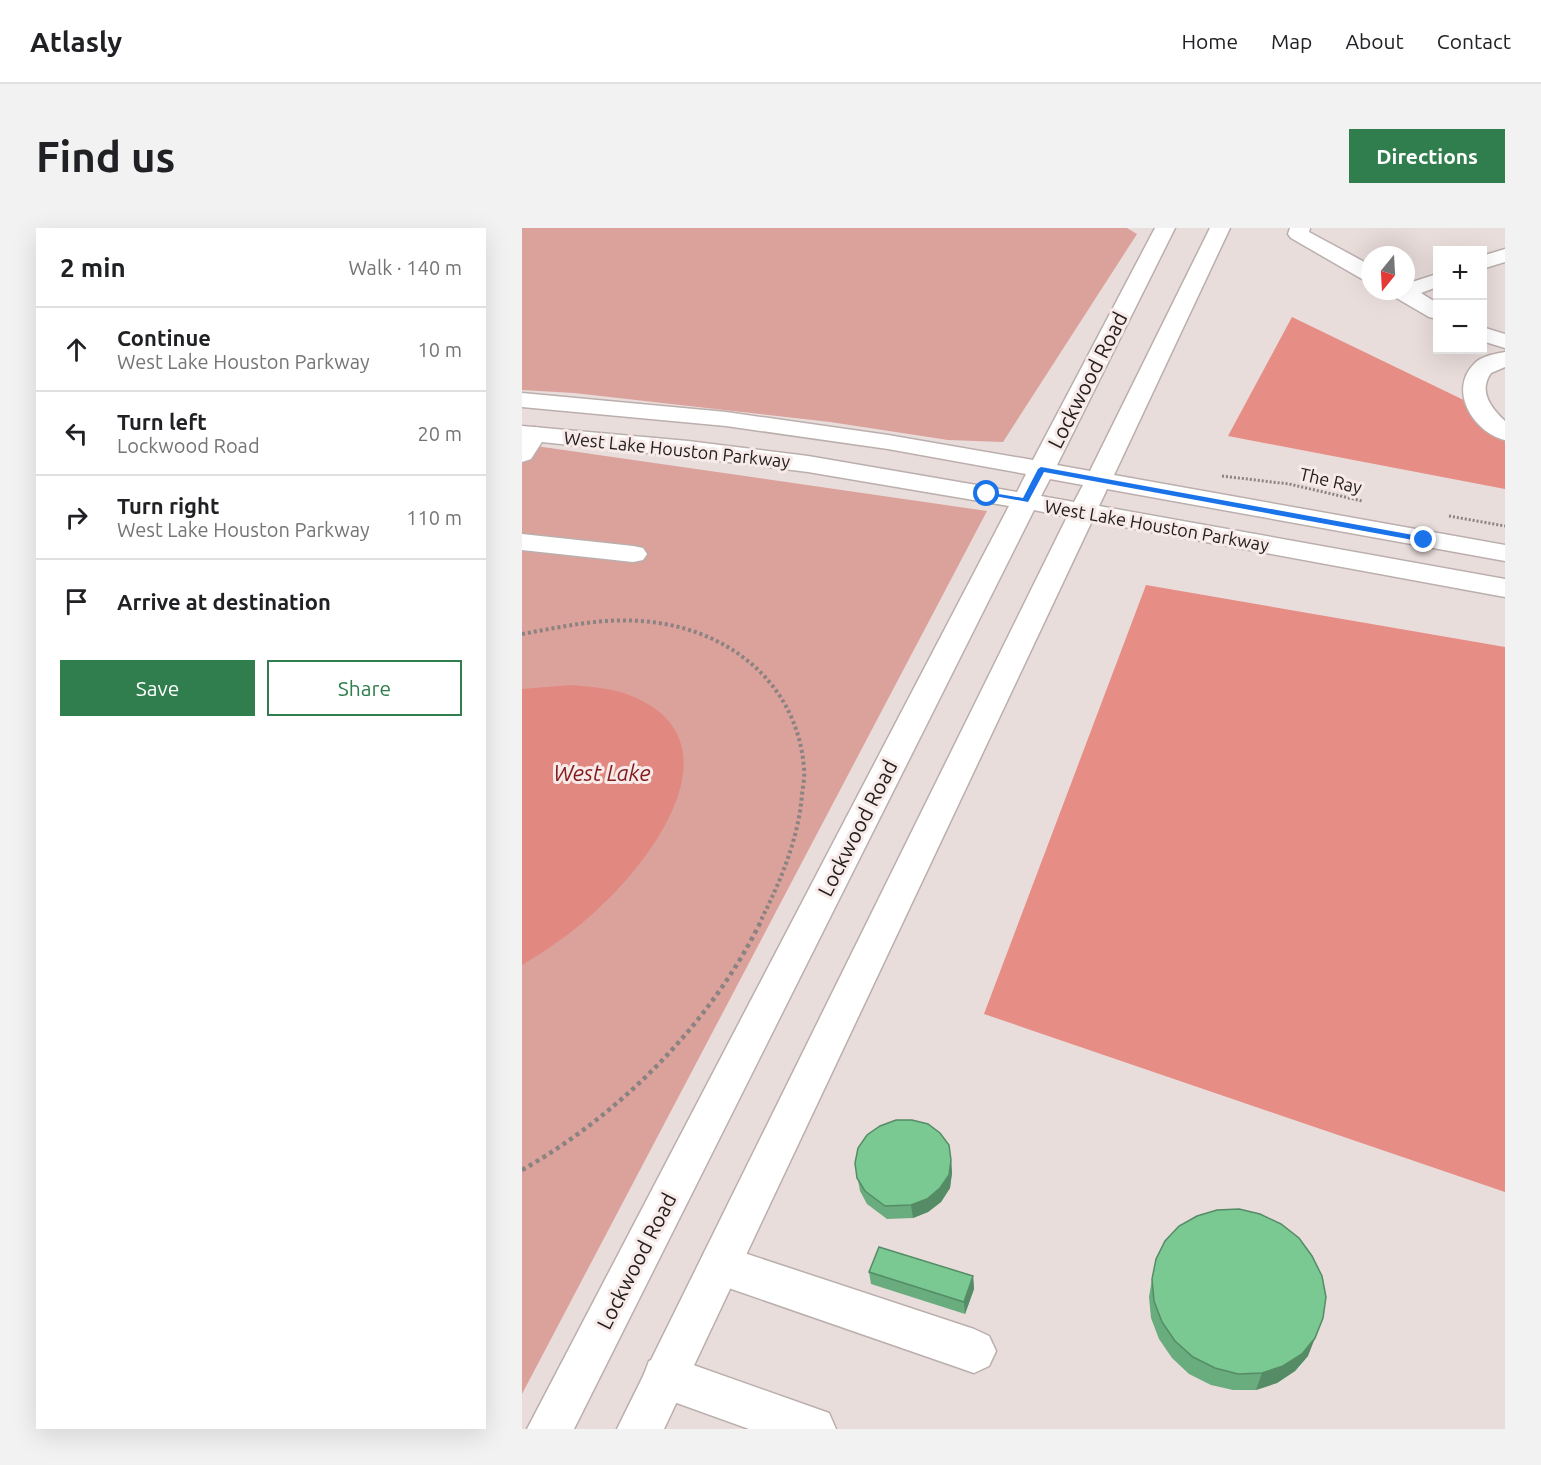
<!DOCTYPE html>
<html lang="en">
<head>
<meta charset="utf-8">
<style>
  body { margin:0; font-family:Ubuntu,sans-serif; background:#f2f2f2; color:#202124 }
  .controls { position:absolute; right:18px; top:18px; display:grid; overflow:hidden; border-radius:0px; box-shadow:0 6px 24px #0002 }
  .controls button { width:54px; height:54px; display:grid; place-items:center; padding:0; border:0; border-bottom:2px solid #e0e0e0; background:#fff; color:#202124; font:30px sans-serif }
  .compass { position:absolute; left:839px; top:18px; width:54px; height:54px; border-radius:50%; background:#fff; box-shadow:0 6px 24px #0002; rotate:198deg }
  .stop { position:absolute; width:18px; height:18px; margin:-14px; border:4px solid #1a73e8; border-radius:50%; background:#fff }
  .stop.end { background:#1a73e8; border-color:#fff; box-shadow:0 2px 6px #0008 }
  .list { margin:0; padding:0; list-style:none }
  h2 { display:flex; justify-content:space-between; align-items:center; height:78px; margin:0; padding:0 24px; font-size:26px }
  h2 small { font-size:20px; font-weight:400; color:#757577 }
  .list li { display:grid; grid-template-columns:39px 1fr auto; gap:18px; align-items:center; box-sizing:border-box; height:84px; padding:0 24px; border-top:2px solid #e0e0e0 }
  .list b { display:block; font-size:22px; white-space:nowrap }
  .list p { margin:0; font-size:20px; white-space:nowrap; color:#757577 }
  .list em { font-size:20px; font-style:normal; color:#757577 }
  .actions { display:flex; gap:12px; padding:18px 24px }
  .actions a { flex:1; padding:14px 0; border:2px solid #307e4d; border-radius:0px; text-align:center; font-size:21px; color:#307e4d }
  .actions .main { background:#307e4d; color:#fff }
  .icon { flex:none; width:33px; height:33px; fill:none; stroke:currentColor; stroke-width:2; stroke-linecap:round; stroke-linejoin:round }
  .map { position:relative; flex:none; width:983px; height:1201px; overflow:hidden; border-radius:0px }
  header { display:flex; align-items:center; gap:36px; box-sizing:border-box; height:84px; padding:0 30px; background:#fff; border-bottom:2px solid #e0e0e0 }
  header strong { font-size:28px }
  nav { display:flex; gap:33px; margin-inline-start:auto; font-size:21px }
  .intro { display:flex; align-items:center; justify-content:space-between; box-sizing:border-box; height:144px; padding:0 36px }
  h1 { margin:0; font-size:42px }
  .button { padding:15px 27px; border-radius:0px; background:#307e4d; color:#fff; font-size:21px; font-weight:700 }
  main { display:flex; gap:36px; padding:0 36px }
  aside { flex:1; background:#fff; border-radius:0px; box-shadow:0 6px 24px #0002 }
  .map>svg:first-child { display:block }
</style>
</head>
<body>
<header>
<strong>Atlasly</strong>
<nav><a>Home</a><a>Map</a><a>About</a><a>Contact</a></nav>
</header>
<div class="intro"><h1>Find us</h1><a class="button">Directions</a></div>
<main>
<aside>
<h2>2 min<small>Walk · 140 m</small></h2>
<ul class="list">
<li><svg class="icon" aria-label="ahead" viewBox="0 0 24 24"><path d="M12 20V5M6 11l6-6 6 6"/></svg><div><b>Continue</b><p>West Lake Houston Parkway</p></div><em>10 m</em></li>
<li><svg class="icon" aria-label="left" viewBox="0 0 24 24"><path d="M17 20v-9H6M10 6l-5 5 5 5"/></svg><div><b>Turn left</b><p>Lockwood Road</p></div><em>20 m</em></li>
<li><svg class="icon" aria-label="right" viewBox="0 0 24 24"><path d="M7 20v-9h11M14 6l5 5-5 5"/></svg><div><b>Turn right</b><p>West Lake Houston Parkway</p></div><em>110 m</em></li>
<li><svg class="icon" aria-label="arrive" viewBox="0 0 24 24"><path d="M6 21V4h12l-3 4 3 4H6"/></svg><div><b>Arrive at destination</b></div></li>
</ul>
<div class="actions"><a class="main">Save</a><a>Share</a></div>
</aside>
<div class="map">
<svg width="983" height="1201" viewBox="0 0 983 1201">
  <rect width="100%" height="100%" fill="#e9dddb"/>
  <g fill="#dba19b">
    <path d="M0,0H605L615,6L481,214L426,212L308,194L52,165L0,162Z"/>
    <path d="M0,216L465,283L0,1166Z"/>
  </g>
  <g fill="#e68d85">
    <path d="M770,89L983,192V261L706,208Z"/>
    <path d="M624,357L983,419V964L462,786Z"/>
  </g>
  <path fill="#e18981" d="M49,457C70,459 92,460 112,469C217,514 131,631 77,680C54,702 27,721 0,737V461Z"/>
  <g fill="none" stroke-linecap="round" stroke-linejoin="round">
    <g stroke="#bbafad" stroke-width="3">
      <g id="minor">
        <path d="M768,0H788L787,4L848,37V52L840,51L769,10L766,6Z"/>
        <path d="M983,21V34L960,41V28Z"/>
        <path d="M915,46V59L899,65L915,75V91L907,89L871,68L868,63H884V56Z"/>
        <path d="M960,99L983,106V120L960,113Z"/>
        <path d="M983,124V139L969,145C956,163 969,180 983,193V212C951,204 926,162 952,136C959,128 973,126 983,124Z"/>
        <path d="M13,199L22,201L25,206L9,231L0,234V207L4,201Z"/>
        <path d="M0,306L111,318L121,320L125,326L121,332L111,334L0,322Z"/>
        <path d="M198,1017L452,1101L467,1108L474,1123L467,1138L452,1145L198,1057L183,1051L177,1037L183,1023Z"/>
        <path d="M143,1127L307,1185L314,1201H227L127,1165L121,1149L127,1133Z"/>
      </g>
    </g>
    <g stroke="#bbafad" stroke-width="3">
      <path id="major" d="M633,0H653L535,237L568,243L688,0H708L592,247L983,317V333L585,261L577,278L983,351V369L570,293L142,1201H95L545,289L512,282L52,1201H5L487,278L286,244L166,229L0,212V198L166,213L286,228L495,264L504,246L366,221L204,198L0,179V165L204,184L366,207L511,232ZM528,251L561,257L552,274L519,268Z"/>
    </g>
    <g stroke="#8b8382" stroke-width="3" stroke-dasharray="2 2" stroke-linecap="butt">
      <path d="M700,248L767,256L840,273"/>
      <path d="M927,288L983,298"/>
    </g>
    <path stroke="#8b8382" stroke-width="4" stroke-dasharray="3 3" stroke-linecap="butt" d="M0,406C39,399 78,390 118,393C202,398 275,452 282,540C283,549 281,558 280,567C276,612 259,652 239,692"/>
    <path stroke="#8b8382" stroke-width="4.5" stroke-dasharray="4 4" stroke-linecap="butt" d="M0,942C99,886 190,794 240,691"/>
    <use href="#minor" fill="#fff" fill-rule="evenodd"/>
    <use href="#major" fill="#fff" fill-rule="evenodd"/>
  </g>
  <g fill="#69ac7e">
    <path d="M429,932L430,945L428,960L419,974L406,984L391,990L365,991L345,976L338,963L333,935Z"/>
    <path d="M347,1044L451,1048L452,1061L443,1086L349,1056Z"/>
    <path d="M630,1051L786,1128L773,1143L755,1155L734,1162H711L689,1157L667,1146L650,1130L637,1111L629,1090L627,1069Z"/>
  </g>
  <g fill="#558c66">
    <path d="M429,932L430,945L428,960L419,974L406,984L391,990L389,977Z"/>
    <path d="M451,1048L452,1061L443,1086L442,1074Z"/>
    <path d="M801,1090L786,1128L773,1143L755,1155L734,1162L740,1145Z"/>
  </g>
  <g fill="#7ac892" stroke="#558c66" stroke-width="1.5">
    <path d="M374,892H390L406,896L418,905L427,917L429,932L427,947L418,960L405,971L389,977L363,978L343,963L335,950L333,935L336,920L345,907L358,898Z"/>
    <path d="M717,981L738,986L759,996L777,1010L790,1028L800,1048L804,1069L801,1090L793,1110L780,1126L761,1138L740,1145L716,1146L693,1140L671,1129L653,1113L640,1094L632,1073L630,1051L634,1031L643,1013L657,998L675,988L695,982Z"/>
    <path d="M357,1019L451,1048L442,1074L347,1044Z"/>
  </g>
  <path fill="#1a73e8" d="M519,239L902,309L905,312L902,314L522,244L506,274L461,266L465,264L501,270L516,241Z"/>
  <g text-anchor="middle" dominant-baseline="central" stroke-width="6" stroke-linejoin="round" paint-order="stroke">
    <g font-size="18" fill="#252020" stroke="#f7eae8">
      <text transform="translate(155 221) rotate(6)">West Lake Houston Parkway</text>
      <text transform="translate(809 252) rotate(13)">The Ray</text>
      <text transform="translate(635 297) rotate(10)">West Lake Houston Parkway</text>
    </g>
    <g font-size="21" fill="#252020" stroke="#f7eae8">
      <text transform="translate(565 152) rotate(-63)">Lockwood Road</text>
      <text transform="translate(335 600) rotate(-63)">Lockwood Road</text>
      <text transform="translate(114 1033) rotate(-63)">Lockwood Road</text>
    </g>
    <g font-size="22" font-style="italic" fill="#821a1c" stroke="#f7eae8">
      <text x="80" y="544">West Lake</text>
    </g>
  </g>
</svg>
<div class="controls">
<button>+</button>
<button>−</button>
</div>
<svg class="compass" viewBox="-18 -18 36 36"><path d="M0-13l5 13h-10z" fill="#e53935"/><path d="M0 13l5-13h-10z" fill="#757577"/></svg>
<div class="stop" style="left:465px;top:266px"></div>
<div class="stop end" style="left:902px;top:312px"></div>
</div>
</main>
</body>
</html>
